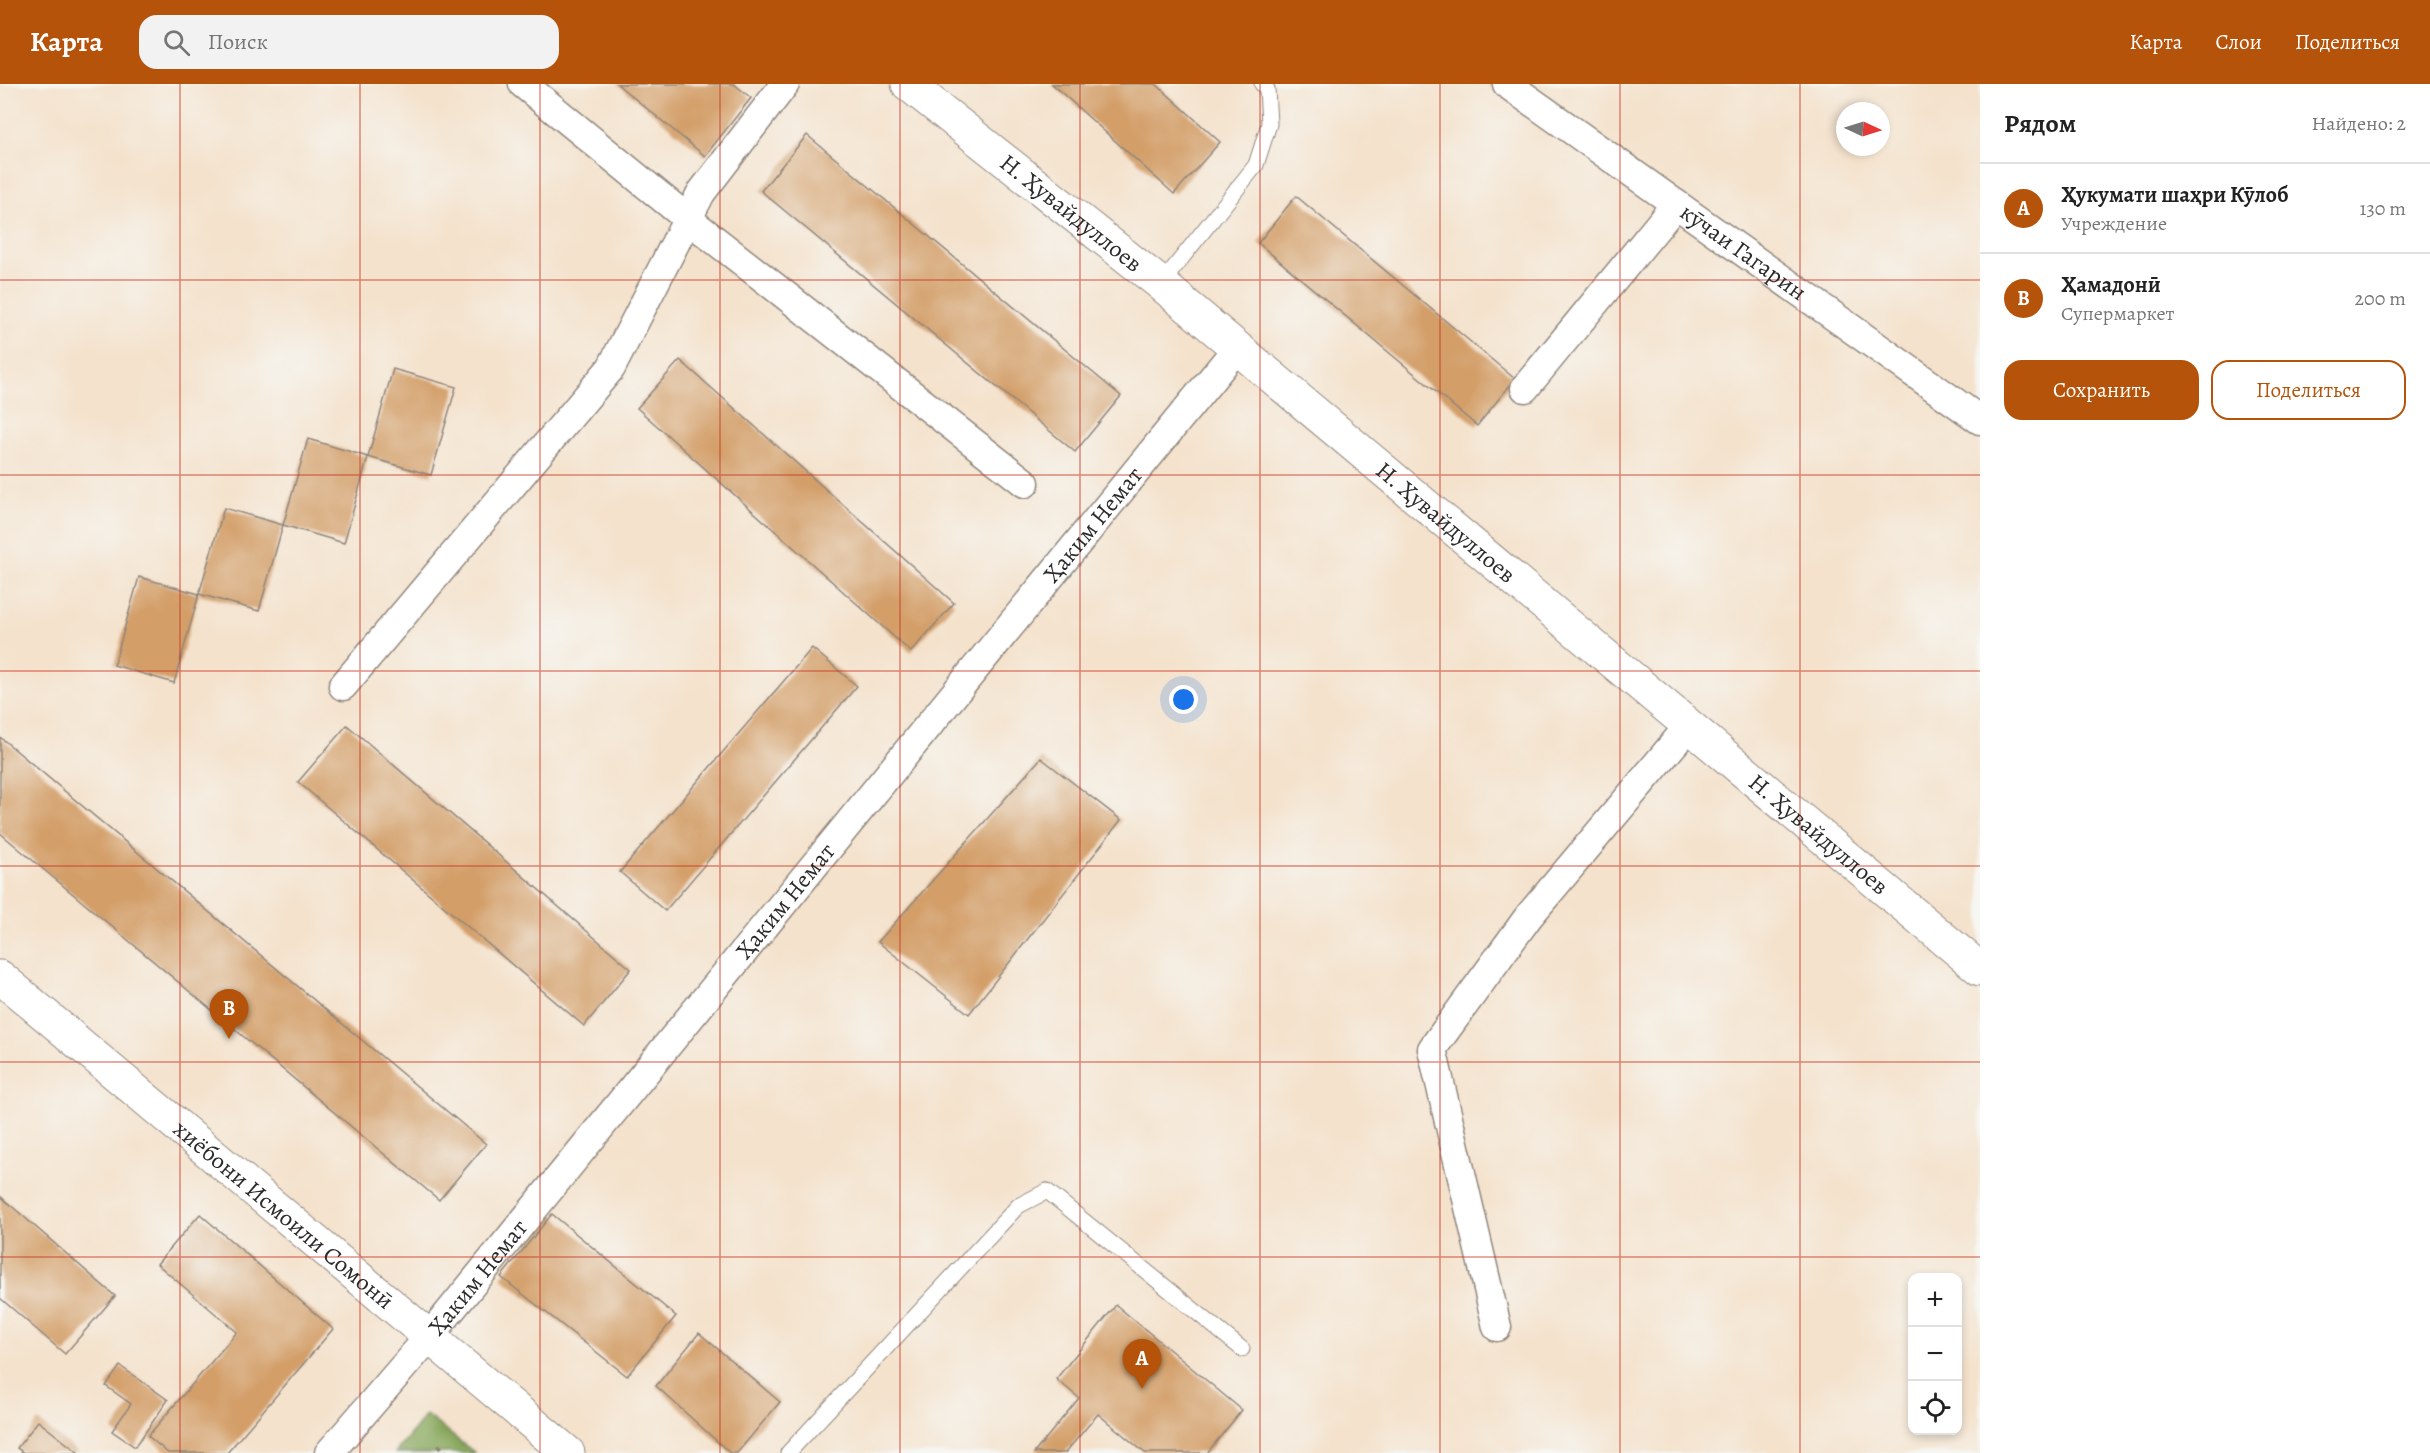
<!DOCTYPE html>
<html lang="ru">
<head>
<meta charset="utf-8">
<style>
  body { margin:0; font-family:Alegreya,serif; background:#f2f2f2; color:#222 }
  .controls { position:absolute; right:18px; bottom:18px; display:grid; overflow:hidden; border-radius:12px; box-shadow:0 3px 9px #0003 }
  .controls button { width:54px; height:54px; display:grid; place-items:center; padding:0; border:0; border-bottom:2px solid #e0e0e0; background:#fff; color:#222; font:30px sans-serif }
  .compass { position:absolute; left:1836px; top:18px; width:54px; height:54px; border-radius:50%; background:#fff; box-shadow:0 3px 9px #0003; rotate:94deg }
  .you { position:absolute; left:1184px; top:616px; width:21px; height:21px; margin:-15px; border:4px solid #fff; border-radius:50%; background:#1a73e8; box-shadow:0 0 0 9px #1a73e833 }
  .badge { display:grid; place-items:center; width:39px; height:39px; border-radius:50%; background:#b45309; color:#fff; font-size:20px; font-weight:700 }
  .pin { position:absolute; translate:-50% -50px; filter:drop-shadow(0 2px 3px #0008) }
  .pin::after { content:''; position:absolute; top:32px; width:21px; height:18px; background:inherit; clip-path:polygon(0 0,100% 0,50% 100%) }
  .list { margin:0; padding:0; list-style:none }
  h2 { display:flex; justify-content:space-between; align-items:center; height:78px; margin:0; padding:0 24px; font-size:26px }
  h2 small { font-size:20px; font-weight:400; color:#767676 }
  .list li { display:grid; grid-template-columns:39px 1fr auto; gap:18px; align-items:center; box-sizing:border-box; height:90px; padding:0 24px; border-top:2px solid #e0e0e0 }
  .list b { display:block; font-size:22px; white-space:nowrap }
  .list p { margin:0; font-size:20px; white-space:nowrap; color:#767676 }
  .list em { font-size:20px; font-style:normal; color:#767676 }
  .actions { display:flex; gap:12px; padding:18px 24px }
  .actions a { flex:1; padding:14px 0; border:2px solid #b45309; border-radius:18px; text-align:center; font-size:21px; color:#b45309 }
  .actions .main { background:#b45309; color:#fff }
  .icon { flex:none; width:33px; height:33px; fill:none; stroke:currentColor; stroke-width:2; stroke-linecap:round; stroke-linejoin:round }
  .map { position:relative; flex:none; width:1980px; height:1369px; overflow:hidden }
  header { display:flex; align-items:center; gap:36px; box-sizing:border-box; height:84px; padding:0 30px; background:#b45309; color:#fff }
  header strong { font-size:28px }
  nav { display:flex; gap:33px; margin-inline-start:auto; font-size:21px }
  .search { width:420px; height:54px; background:#f2f2f2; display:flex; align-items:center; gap:15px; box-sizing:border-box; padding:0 21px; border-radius:18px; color:#767676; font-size:22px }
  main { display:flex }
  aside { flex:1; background:#fff }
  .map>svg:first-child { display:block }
</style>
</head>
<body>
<header>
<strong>Карта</strong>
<div class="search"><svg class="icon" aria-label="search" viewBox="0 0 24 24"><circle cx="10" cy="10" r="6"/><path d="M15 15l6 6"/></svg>Поиск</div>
<nav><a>Карта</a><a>Слои</a><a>Поделиться</a></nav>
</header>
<main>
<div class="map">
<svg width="1980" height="1369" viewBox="0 0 1980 1369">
  <rect width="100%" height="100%" fill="#f6f6f2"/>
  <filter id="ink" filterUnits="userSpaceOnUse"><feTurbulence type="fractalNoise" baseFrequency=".0167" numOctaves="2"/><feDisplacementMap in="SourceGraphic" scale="12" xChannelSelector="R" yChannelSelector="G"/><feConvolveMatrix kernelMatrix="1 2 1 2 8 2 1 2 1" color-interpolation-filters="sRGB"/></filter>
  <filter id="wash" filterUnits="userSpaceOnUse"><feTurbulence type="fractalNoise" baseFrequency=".008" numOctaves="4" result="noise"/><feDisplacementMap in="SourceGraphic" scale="24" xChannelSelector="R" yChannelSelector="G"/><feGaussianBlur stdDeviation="1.35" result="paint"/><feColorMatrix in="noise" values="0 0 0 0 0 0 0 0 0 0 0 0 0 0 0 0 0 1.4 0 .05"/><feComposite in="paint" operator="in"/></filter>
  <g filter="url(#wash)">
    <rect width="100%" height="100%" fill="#f4e2cc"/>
    <path fill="#86a65a" stroke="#586842" stroke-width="1.5" d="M426,1331L475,1369H395Z"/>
    <g id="blocks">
      <g fill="#d39e67">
        <path d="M617,0H734L751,14L705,72Z"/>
        <path d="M1052,0H1156L1220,58L1174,110Z"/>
        <path d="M807,51L1121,312L1075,368L761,107Z"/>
        <path d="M1296,112L1515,295L1477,342L1258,159Z"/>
        <path d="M680,276L954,519L911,568L637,324Z"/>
        <path d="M393,285L456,303L431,391L368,373L344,459L283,441L259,527L199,510L174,599L114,581L139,493L199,510L224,424L283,441L308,355L368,373Z"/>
        <path d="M812,564L857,602L665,827L620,788Z"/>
        <path d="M347,641L631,885L584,942L298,698Z"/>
        <path d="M0,653L486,1060L439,1116L0,749Z"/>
        <path d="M1041,674L1121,736L969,930L878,858Z"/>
        <path d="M0,1112L115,1212L65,1270L0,1214Z"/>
        <path d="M200,1130L333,1245L227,1369H168L148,1352L237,1248L157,1180Z"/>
        <path d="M552,1130L676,1232L627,1292L501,1193Z"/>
        <path d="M1116,1221L1242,1326L1207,1369H1145L1098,1330L1065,1369H1034L1079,1314L1056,1295Z"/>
        <path d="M699,1249L780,1318L737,1369H730L656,1302Z"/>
        <path d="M120,1282L168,1316L135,1363L112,1347L131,1320L106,1302Z"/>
        <path d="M38,1337L79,1369H24L17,1364Z"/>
      </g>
    </g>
  </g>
  <g filter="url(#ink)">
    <use href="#blocks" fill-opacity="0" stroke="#90867c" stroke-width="1.5"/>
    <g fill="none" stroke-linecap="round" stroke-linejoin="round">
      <g stroke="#90867c" stroke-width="17">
        <g id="lane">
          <path d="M1161,200L1256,81L1269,40L1267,5L1262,0"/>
          <path d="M788,1369L1018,1122L1047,1107L1242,1265"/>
        </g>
      </g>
      <g stroke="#90867c" stroke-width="31">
        <g id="street">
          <path d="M523,0L688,135L1025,399"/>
          <path id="s1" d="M1507,0L1980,336"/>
          <path d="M1525,304L1676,120"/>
          <path d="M343,602L611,284L701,109L785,0"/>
          <path d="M1497,1243L1432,965L1529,832L1689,642"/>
          <path id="s2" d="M329,1369L429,1253L1237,264"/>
        </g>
      </g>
      <g stroke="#90867c" stroke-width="35">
        <g id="secondary">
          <path id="s3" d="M908,0L1161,200L1980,885"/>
        </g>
      </g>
      <g stroke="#90867c" stroke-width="35">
        <g id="primary">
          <path id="s4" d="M0,893L568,1369"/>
        </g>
      </g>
      <path stroke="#90867c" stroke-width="4" stroke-dasharray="4.5 4.5" stroke-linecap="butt" d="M438,1361L447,1369"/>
      <use href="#lane" stroke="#fff" stroke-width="15"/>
      <use href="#street" stroke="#fff" stroke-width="28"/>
      <use href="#secondary" stroke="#fff" stroke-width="33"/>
      <use href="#primary" stroke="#fff" stroke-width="33"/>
    </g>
  </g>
  <path fill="none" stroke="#c8321e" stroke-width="1.5" stroke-opacity="0.55" d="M180,0V1369M360,0V1369M540,0V1369M720,0V1369M900,0V1369M1080,0V1369M1260,0V1369M1440,0V1369M1620,0V1369M1800,0V1369M0,196H1980M0,391H1980M0,587H1980M0,782H1980M0,978H1980M0,1173H1980"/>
  <g text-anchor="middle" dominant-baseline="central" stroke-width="5" stroke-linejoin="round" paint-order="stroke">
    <g font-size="24" fill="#2b2b2b" stroke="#f6f6f2">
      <text stroke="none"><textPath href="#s3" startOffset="208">Н. Ҳувайдуллоев</textPath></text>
      <text stroke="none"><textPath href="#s1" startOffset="290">кӯчаи Гагарин</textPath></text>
      <text stroke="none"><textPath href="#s3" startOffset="694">Н. Ҳувайдуллоев</textPath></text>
      <text stroke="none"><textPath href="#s2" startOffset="1202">Ҳаким Немат</textPath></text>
      <text stroke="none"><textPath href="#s3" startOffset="1180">Н. Ҳувайдуллоев</textPath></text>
      <text stroke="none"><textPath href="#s2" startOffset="716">Ҳаким Немат</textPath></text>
      <text stroke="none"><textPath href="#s4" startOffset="370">хиёбони Исмоили Сомонӣ</textPath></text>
      <text stroke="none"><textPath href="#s2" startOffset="230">Ҳаким Немат</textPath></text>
    </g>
  </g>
</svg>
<div class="controls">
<button>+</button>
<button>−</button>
<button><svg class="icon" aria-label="locate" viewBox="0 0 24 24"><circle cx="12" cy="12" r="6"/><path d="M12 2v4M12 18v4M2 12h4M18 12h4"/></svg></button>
</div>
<svg class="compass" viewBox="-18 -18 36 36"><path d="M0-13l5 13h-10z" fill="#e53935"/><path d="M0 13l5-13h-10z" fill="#767676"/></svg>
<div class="you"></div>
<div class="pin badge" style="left:1142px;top:1305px">A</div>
<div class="pin badge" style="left:229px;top:955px">B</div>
</div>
<aside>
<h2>Рядом<small>Найдено: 2</small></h2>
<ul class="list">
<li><span class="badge">A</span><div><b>Ҳукумати шаҳри Кӯлоб</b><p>Учреждение</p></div><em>130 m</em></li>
<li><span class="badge">B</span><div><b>Ҳамадонӣ</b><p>Супермаркет</p></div><em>200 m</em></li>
</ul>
<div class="actions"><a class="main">Сохранить</a><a>Поделиться</a></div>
</aside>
</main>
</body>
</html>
